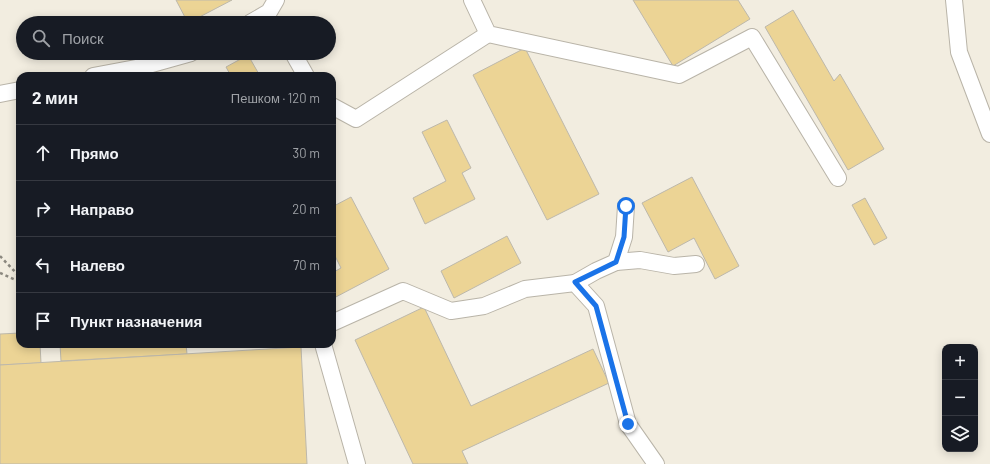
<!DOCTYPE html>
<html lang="ru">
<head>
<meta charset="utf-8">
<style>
  body { margin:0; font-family:Barlow,sans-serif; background:#20242c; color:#f1f3f6 }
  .controls { position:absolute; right:12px; bottom:12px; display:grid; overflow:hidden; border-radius:8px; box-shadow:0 2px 10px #0003 }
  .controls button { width:36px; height:36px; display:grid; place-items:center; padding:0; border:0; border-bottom:1px solid #363941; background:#171b24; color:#f1f3f6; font:20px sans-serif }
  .stop { position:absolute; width:12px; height:12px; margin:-9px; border:3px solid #1a73e8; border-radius:50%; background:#fff }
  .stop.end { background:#1a73e8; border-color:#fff; box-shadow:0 1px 4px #0008 }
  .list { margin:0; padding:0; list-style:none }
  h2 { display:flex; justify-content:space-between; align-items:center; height:52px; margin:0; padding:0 16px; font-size:17px }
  h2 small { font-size:13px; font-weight:400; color:#9ea1a6 }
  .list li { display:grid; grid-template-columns:26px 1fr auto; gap:12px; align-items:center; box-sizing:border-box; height:56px; padding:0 16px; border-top:1px solid #363941 }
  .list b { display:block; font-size:15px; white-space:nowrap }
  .list em { font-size:13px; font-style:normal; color:#9ea1a6 }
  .icon { flex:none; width:22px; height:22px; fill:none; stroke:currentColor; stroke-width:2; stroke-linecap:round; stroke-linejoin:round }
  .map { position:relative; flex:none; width:990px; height:464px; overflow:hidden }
  .search { position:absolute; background:#171b24; box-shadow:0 2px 10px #0003; left:16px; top:16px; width:320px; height:44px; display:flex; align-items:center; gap:10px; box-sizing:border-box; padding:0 14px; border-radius:22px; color:#9ea1a6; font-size:15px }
  .panel { position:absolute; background:#171b24; box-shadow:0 2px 10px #0003; left:16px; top:72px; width:320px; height:276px; border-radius:12px }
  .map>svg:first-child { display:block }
</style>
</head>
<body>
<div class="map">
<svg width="990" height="464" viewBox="0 0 990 464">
  <rect width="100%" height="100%" fill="#f2ede0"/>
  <g fill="#ecd495" stroke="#bdb8ab">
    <path d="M176,0H232L188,23Z"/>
    <path d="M633,0H738L750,19L673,66Z"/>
    <path d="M793,10L834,81L840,74L884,149L848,170L765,27Z"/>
    <path d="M525,48L599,194L547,220L473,75Z"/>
    <path d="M248,55L260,76H231L226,67Z"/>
    <path d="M447,120L471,168L462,173L475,199L425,224L413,198L446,181L422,132Z"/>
    <path d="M692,177L739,266L715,279L694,238L668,252L642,203Z"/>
    <path d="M351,197L389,269L332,299V273L341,268L332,250V207Z"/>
    <path d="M865,198L887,238L874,245L852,205Z"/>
    <path d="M507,236L521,263L454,298L441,271Z"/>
    <path d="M424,307L471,406L593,349L609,383L462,451L468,464H413L355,340Z"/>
    <path d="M20,333V344H40L41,363L0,365V334Z"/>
    <path d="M60,344H186L187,354L61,361Z"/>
    <path d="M301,347L307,464H0V365Z"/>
  </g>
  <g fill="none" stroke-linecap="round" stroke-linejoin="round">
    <g stroke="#b9b4a8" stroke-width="18">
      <g id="minor">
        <path d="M472,0L488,34L679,75L752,37L838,178"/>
        <path d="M954,0L959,52L990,134"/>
        <path d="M250,23L269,12L276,0"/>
        <path d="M293,53L306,76"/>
        <path d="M93,76L141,67L191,53"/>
        <path d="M0,94L20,90"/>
        <path d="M332,106L356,119L488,34"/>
        <path d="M616,262L640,260L674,266L696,264"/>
        <path d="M575,283L596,271L616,262L624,237L626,206"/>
        <path d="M332,323L403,291L451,311L484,306L525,289L575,283L596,306L628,424L656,464"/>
        <path d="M323,344L357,464"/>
      </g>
    </g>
    <g stroke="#8b887f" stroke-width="2.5" stroke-dasharray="3 3" stroke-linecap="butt">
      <path d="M0,256L20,277"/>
      <path d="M0,273L20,282"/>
    </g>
    <use href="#minor" stroke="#fff" stroke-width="16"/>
  </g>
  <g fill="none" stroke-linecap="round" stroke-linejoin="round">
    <path stroke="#1a73e8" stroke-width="5" d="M626,206L624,237L616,262L575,282L596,306L628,424"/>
  </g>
</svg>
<div class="controls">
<button>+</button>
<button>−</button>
<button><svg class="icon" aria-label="layers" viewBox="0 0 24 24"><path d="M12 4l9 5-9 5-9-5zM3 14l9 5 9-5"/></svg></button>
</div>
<div class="stop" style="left:626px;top:206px"></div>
<div class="stop end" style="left:628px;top:424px"></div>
<div class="search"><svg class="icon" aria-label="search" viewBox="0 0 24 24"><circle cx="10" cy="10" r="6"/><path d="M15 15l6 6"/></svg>Поиск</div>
<section class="panel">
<h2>2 мин<small>Пешком · 120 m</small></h2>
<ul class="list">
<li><svg class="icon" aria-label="ahead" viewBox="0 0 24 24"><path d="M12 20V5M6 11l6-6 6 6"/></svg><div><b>Прямо</b></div><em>30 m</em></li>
<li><svg class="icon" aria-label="right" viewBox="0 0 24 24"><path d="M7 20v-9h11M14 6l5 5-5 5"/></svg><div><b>Направо</b></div><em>20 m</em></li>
<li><svg class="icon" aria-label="left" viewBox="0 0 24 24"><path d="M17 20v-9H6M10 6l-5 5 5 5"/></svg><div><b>Налево</b></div><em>70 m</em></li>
<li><svg class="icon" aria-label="arrive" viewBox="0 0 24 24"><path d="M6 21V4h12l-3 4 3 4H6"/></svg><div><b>Пункт назначения</b></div></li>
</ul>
</section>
</div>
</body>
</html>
